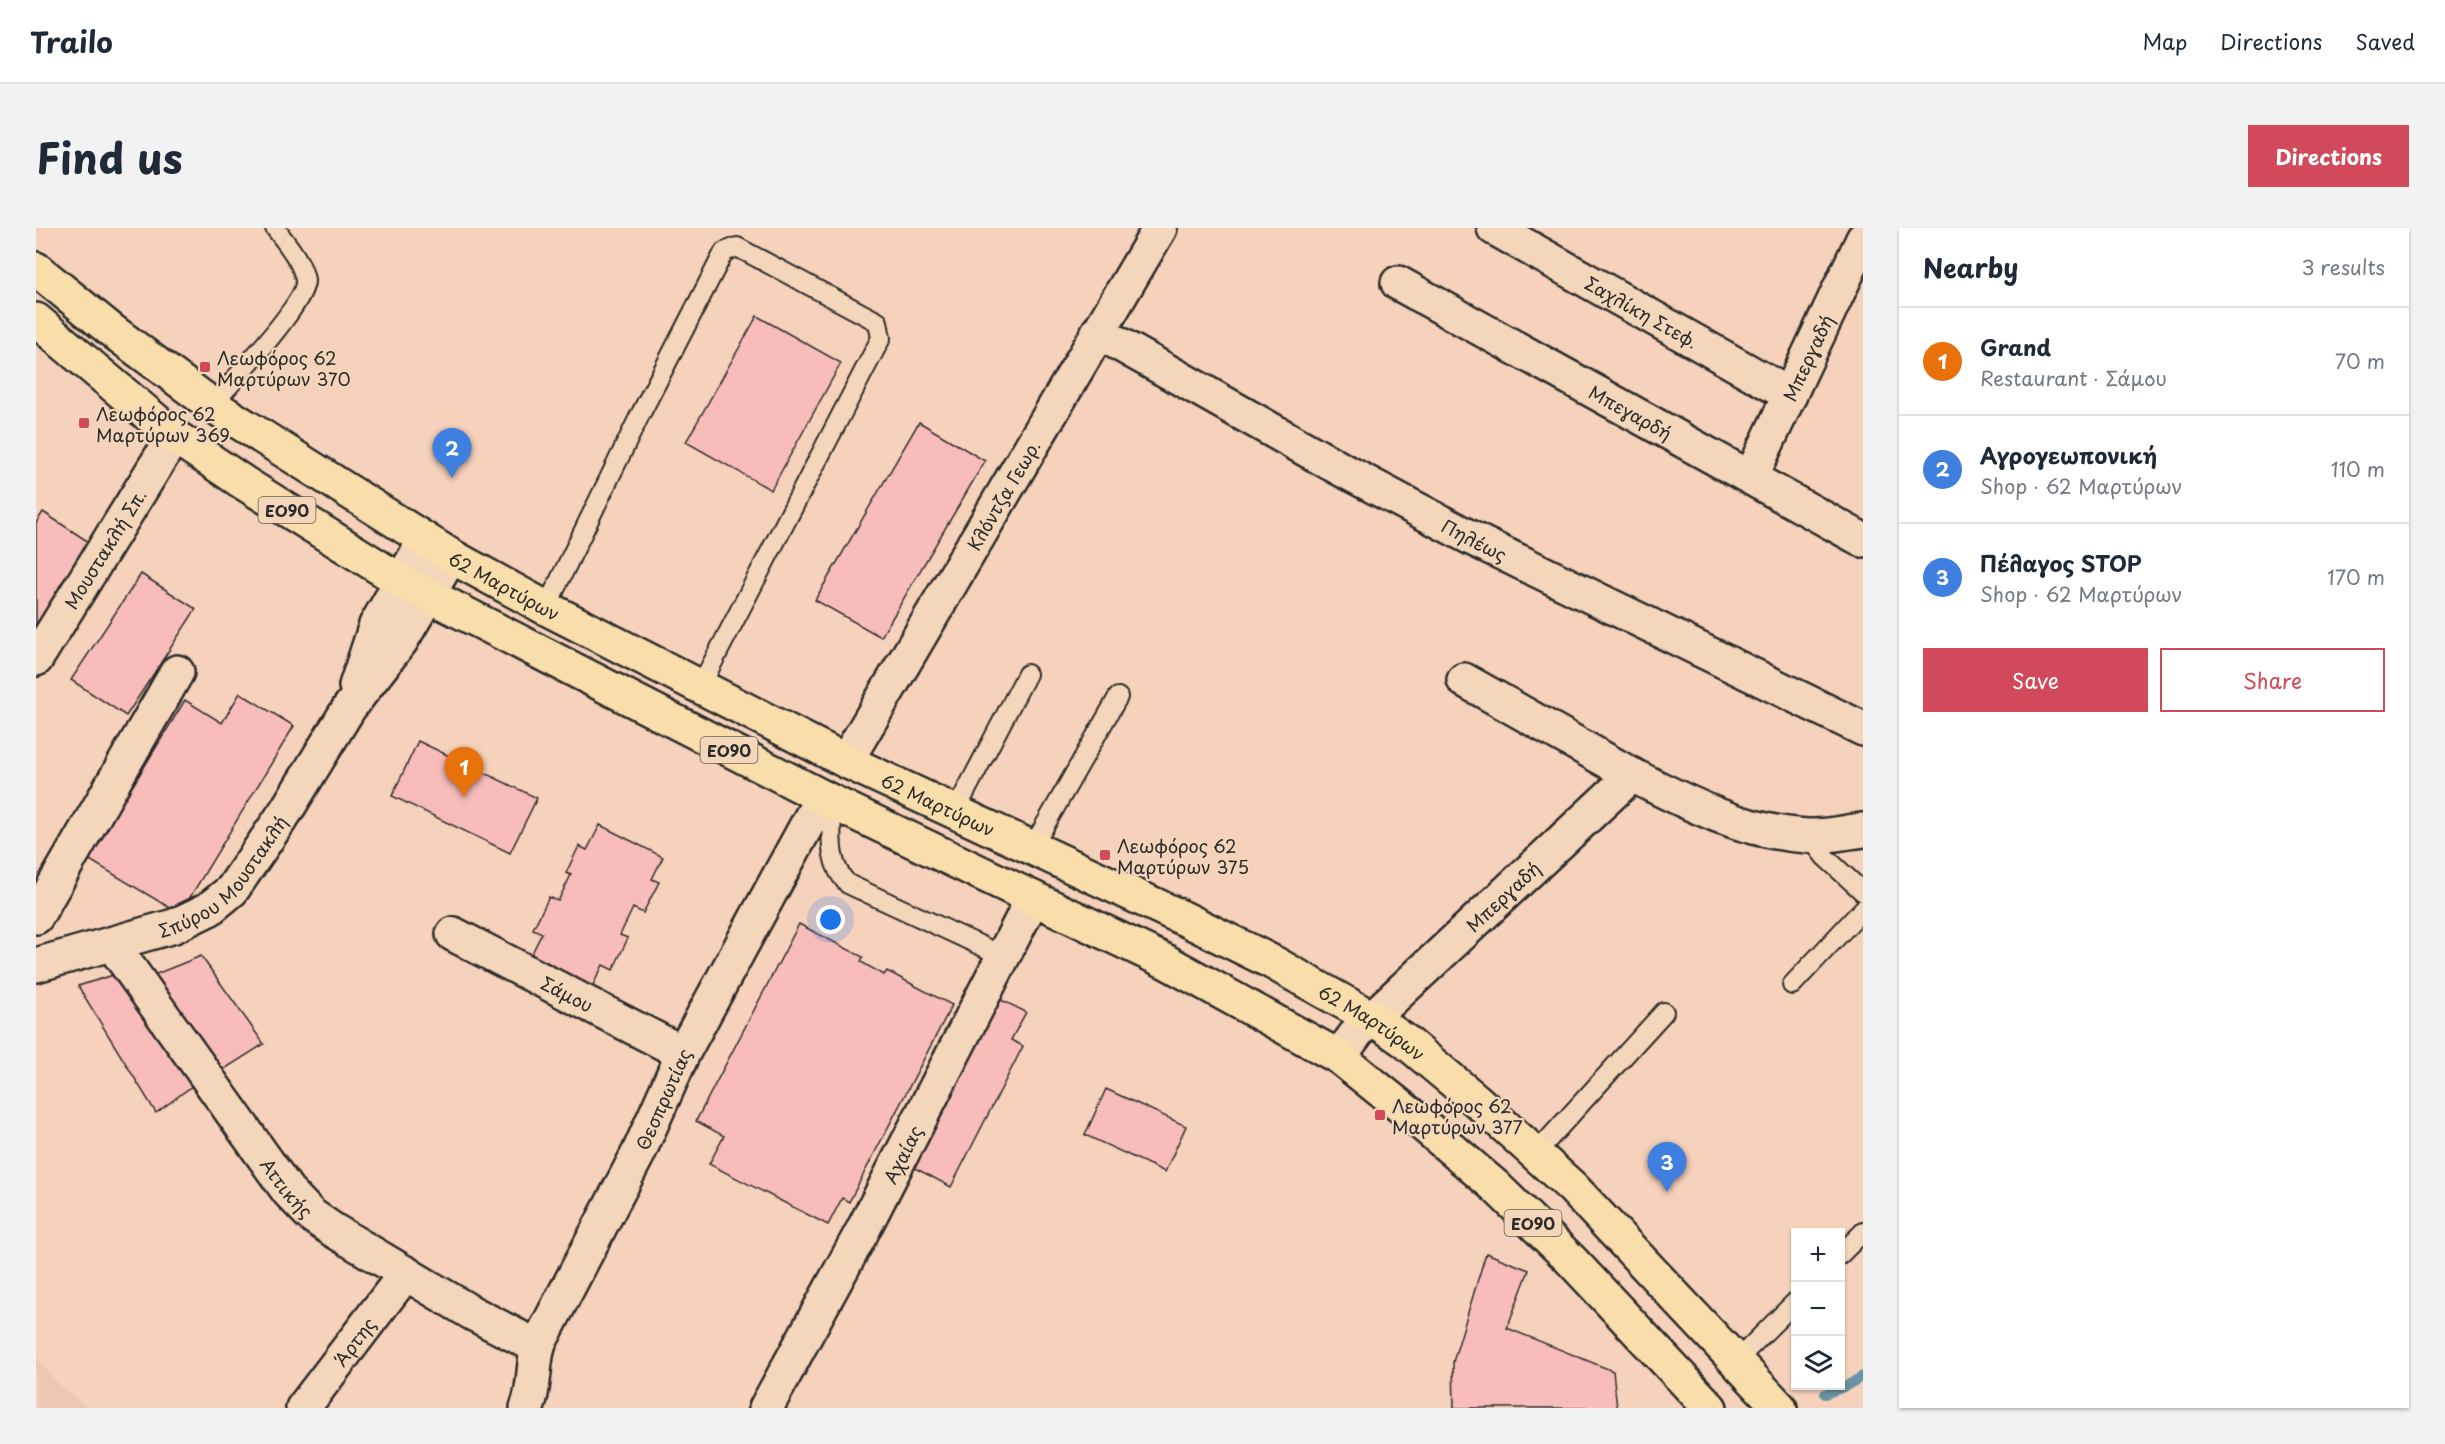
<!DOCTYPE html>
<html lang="en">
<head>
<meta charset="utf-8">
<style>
  body { margin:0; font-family:"Playpen Sans",sans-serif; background:#f2f2f3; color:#1f2937 }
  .controls { position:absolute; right:18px; bottom:18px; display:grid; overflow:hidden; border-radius:0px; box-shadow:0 2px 4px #0004 }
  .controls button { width:54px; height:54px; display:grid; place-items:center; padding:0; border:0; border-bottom:2px solid #e0e1e3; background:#fff; color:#1f2937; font:30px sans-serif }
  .you { position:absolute; left:795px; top:692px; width:21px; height:21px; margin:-15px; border:4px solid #fff; border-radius:50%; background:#1a73e8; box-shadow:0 0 0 9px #1a73e833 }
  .badge { display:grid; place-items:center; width:39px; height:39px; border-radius:50%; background:#d1495b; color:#fff; font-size:20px; font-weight:700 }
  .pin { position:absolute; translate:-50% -50px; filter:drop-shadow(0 2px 3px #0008) }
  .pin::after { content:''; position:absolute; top:32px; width:21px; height:18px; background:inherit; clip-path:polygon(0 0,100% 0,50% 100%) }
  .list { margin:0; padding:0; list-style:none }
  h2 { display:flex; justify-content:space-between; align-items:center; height:78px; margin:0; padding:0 24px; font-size:26px }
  h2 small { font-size:20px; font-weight:400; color:#747a83 }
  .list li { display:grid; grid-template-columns:39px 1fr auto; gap:18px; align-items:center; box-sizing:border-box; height:108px; padding:0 24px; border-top:2px solid #e0e1e3 }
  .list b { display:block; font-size:22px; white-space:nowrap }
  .list p { margin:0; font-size:20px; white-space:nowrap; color:#747a83 }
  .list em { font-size:20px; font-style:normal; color:#747a83 }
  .actions { display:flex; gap:12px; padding:18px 24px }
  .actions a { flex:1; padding:14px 0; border:2px solid #d1495b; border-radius:0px; text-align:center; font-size:21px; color:#d1495b }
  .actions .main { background:#d1495b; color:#fff }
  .icon { flex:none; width:33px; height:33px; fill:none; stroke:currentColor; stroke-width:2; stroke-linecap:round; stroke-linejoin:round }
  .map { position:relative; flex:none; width:1827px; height:1180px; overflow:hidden; border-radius:0px }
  header { display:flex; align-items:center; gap:36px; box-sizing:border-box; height:84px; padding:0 30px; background:#fff; border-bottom:2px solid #e0e1e3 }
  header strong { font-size:28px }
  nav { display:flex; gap:33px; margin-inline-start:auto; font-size:21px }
  .intro { display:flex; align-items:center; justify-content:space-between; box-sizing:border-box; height:144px; padding:0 36px }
  h1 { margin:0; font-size:42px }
  .button { padding:15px 27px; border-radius:0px; background:#d1495b; color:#fff; font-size:21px; font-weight:700 }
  main { display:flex; gap:36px; padding:0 36px }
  aside { flex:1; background:#fff; border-radius:0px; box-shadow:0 2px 4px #0004 }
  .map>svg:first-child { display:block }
</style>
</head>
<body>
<header>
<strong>Trailo</strong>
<nav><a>Map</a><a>Directions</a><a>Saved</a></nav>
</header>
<div class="intro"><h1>Find us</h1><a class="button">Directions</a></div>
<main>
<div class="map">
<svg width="1827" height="1180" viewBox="0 0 1827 1180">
  <rect width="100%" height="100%" fill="#f6d1bb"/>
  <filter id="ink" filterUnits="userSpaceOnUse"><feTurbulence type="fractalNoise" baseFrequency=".0167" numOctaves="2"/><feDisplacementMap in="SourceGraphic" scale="12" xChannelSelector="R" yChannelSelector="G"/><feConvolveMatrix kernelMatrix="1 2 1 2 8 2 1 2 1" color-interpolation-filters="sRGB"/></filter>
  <g filter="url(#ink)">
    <path fill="#efc5b5" d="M0,1130L20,1154L51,1180H0Z"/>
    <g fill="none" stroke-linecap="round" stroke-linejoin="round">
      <path stroke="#6992a4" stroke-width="10" d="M1789,1166L1810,1158L1827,1148"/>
    </g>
    <g fill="#f8bcba" stroke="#2b2b2b" stroke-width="1.5">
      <path d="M721,88L805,135L735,262L650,214Z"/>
      <path d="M883,194L949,233L845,409L779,372Z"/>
      <path d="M7,284L62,320L0,412V295Z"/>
      <path d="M105,346L160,381L90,488L35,452Z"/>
      <path d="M204,465L258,498L144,686L52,631L149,472L186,495Z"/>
      <path d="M382,513L501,570L474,625L356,568Z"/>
      <path d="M564,597L627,629L616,651L623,654L607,685L597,680L584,707L592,710L577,742L567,737L556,759L494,729L506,705L497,701L513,669L522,673L535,647L530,645L543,618L551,622Z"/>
      <path d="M763,696L827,729L825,734L848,747L851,743L916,777L813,974L806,970L792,997L673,936L688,908L660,893Z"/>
      <path d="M165,728L228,816L179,847L110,750Z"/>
      <path d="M84,745L160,855L120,885L42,758Z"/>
      <path d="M961,770L990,784L975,812L987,818L915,959L875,938Z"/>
      <path d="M1070,861L1150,898L1129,944L1049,907Z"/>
      <path d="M1450,1025L1493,1042L1471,1100L1577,1143L1581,1180H1418L1417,1134Z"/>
    </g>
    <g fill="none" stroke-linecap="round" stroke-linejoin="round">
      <g stroke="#2b2b2b" stroke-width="22">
        <g id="service">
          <path d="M176,177C194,156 272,73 269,52C266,33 250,15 239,0"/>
          <path d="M510,380L604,187L688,24L701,19L842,94L845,110L664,459"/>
          <path d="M796,574C796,603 790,635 812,656L967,728"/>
          <path d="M919,584L991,446"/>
          <path d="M1773,608L1789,629L1827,664"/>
          <path d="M996,620L1082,469"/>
          <path d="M1756,757L1827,681"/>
          <path d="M1500,925L1628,784"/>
          <path d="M1804,1027L1827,1004"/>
          <path d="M1700,1133L1760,1073"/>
        </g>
      </g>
      <g stroke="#2b2b2b" stroke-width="38">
        <g id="minor">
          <path id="s1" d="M1458,0L1754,167"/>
          <path id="s2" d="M1362,55L1827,312"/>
          <path id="s3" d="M1062,104L1303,240L1437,311L1827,501"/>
          <path id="s4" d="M1715,249L1827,11"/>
          <path id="s5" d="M0,431L138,208"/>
          <path d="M1428,452L1596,547"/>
          <path id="s6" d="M810,533L1124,0"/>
          <path d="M0,689L141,444"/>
          <path id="s7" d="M417,706L647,825"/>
          <path id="s8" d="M76,716L252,963L275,987L297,1002L436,1085L502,1119"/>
          <path id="s9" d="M1303,829L1322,803L1336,790L1596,547C1651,575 1709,605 1772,608C1790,609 1809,604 1827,602"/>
          <path id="s10" d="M267,1180L370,1045"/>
          <path id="s11" d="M491,1180C500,1158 496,1136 503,1115L602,926L647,825L786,569"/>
          <path id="s12" d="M730,1180L828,1000L997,670"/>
        </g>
      </g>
      <g stroke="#2b2b2b" stroke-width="38">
        <g id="secondary">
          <path d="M320,458L340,397L389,312"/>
          <path id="s13" d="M0,737L138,698L173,681L196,662L250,583L313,480L365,413L415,328"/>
        </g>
      </g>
      <g stroke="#2b2b2b" stroke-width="38">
        <g id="primary">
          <path id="s14" d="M0,41L75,102L176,177L415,328L510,380L810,533L1149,691L1236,734L1336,790L1369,813L1441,873L1536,959L1744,1180"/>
          <path d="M0,92L138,208L208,255L365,353L796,574L1129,733L1303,829L1384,894L1459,958L1534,1031L1674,1180"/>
        </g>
      </g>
      <use href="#service" stroke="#f4d6ba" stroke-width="18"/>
      <use href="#minor" stroke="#f4d6ba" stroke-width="33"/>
      <use href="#secondary" stroke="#f4d6ba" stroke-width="33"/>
      <use href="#primary" stroke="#f9deab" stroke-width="33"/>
    </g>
  </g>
  <g fill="#d1495b" stroke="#f4d6ba" stroke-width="2">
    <rect x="163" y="133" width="12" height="12" rx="3"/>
    <rect x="42" y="189" width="12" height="12" rx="3"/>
    <rect x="1063" y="621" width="12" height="12" rx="3"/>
    <rect x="1338" y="881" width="12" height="12" rx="3"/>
  </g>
  <g text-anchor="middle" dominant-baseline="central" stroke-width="4.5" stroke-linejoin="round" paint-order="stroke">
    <g fill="#f4d6ba" stroke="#675e56" stroke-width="1.5">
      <rect x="222.5" y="269" width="57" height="26" rx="4.5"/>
      <rect x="664.5" y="509" width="57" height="26" rx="4.5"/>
      <rect x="1468.5" y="982" width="57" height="26" rx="4.5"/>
    </g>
    <g font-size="16" font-weight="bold" fill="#2b2b2b">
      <text x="251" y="282">ΕΟ90</text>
      <text x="693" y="522">ΕΟ90</text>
      <text x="1497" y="995">ΕΟ90</text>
    </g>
    <g font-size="18" fill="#2b2b2b" stroke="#f4d6ba">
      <text stroke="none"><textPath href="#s1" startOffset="170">Σαχλίκη Στεφ.</textPath></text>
      <text stroke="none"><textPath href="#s4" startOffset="132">Μπεργαδή</textPath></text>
      <text stroke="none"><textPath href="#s2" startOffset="266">Μπεγαρδή</textPath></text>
      <text stroke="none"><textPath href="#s6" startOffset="309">Κλόντζα Γεωρ.</textPath></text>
      <text stroke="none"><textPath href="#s3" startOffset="430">Πηλέως</textPath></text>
      <text stroke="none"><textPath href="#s5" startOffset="130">Μουστακλή Σπ.</textPath></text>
      <text stroke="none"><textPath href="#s14" startOffset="566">62 Μαρτύρων</textPath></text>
      <text stroke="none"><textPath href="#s14" startOffset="1052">62 Μαρτύρων</textPath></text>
      <text stroke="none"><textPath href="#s13" startOffset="214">Σπύρου Μουστακλή</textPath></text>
      <text stroke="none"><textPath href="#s9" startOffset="230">Μπεργαδή</textPath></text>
      <text stroke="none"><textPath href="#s7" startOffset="129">Σάμου</textPath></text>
      <text stroke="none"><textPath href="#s14" startOffset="1538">62 Μαρτύρων</textPath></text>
      <text stroke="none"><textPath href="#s11" startOffset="340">Θεσπρωτίας</textPath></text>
      <text stroke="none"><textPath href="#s12" startOffset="288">Αχαίας</textPath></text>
      <text stroke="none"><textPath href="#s8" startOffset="300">Αττικής</textPath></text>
      <text stroke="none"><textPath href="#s10" startOffset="84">Άρτης</textPath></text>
    </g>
    <g font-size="18" fill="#2b2b2b" stroke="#f4d6ba" text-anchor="start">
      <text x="181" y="129">Λεωφόρος 62<tspan x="181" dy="21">Μαρτύρων 370</tspan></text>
      <text x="60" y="185">Λεωφόρος 62<tspan x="60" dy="21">Μαρτύρων 369</tspan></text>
      <text x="1081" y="617">Λεωφόρος 62<tspan x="1081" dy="21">Μαρτύρων 375</tspan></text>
      <text x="1356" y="877">Λεωφόρος 62<tspan x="1356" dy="21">Μαρτύρων 377</tspan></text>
    </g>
  </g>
</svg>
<div class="controls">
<button>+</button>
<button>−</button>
<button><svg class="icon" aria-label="layers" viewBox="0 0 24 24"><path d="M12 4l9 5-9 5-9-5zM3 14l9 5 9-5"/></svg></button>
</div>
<div class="you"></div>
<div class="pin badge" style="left:428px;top:569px;background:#e8710a">1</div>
<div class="pin badge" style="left:416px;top:250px;background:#3f7fe0">2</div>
<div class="pin badge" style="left:1631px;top:964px;background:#3f7fe0">3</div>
</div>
<aside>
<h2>Nearby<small>3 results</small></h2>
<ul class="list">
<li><span class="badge" style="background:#e8710a">1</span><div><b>Grand</b><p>Restaurant · Σάμου</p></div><em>70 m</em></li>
<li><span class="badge" style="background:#3f7fe0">2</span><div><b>Αγρογεωπονική</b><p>Shop · 62 Μαρτύρων</p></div><em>110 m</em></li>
<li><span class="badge" style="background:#3f7fe0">3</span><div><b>Πέλαγος STOP</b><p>Shop · 62 Μαρτύρων</p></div><em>170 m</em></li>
</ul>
<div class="actions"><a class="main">Save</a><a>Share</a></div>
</aside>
</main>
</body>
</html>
